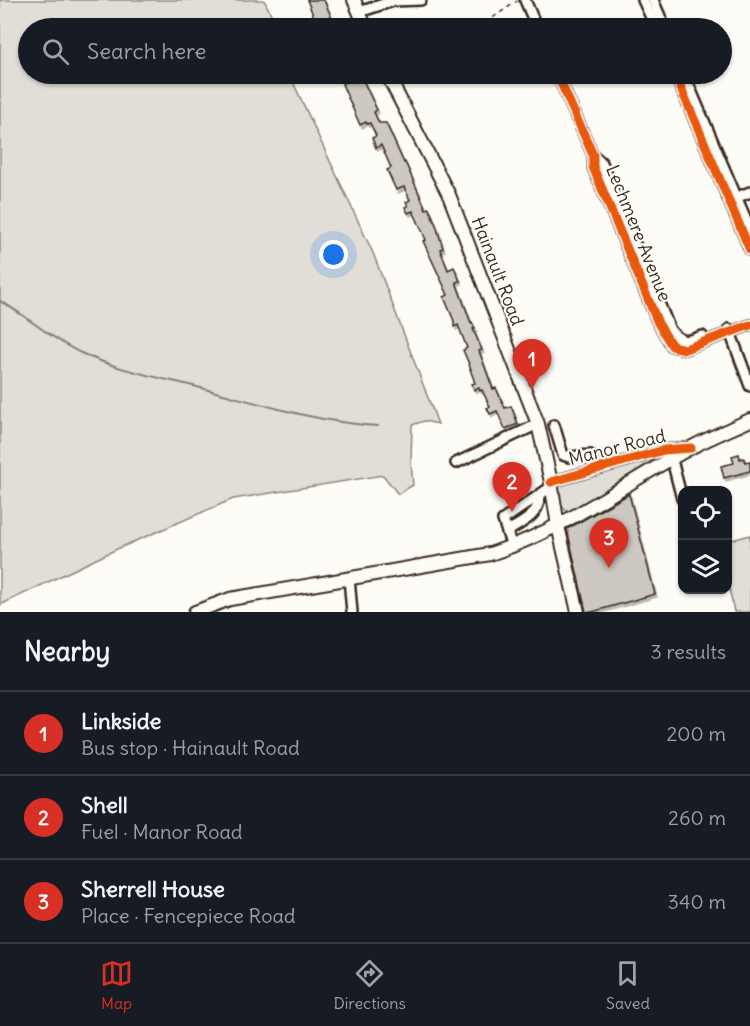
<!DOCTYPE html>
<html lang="en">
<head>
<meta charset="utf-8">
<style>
  body { margin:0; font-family:Delius,sans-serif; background:#20242c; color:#f1f3f6 }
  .controls { position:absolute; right:18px; bottom:18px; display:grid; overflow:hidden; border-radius:12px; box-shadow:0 2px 4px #0004 }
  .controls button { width:54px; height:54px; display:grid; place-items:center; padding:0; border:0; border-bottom:2px solid #363941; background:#171b24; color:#f1f3f6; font:30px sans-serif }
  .you { position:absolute; left:334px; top:255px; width:21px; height:21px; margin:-15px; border:4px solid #fff; border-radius:50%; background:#1a73e8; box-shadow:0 0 0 9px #1a73e833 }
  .badge { display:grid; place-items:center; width:39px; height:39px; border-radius:50%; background:#d93025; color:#fff; font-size:20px; font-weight:700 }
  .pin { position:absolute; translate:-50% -50px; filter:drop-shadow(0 2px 3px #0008) }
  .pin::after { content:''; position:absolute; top:32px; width:21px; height:18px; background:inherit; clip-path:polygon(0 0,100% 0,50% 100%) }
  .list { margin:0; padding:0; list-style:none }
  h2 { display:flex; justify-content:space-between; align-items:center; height:78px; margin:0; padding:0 24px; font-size:26px }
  h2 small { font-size:20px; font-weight:400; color:#9ea1a6 }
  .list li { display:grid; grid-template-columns:39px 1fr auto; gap:18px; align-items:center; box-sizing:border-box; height:84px; padding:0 24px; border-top:2px solid #363941 }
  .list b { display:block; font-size:22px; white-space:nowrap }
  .list p { margin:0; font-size:20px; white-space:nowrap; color:#9ea1a6 }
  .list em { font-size:20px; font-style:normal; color:#9ea1a6 }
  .icon { flex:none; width:33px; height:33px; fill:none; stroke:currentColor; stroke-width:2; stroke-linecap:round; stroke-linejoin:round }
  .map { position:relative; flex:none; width:750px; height:612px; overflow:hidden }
  .search { position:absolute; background:#171b24; box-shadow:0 2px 4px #0004; left:18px; right:18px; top:18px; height:66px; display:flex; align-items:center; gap:15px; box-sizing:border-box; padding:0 21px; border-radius:33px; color:#9ea1a6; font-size:22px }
  .sheet { height:330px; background:#171b24 }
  nav { display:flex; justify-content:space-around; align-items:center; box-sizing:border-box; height:84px; border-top:2px solid #363941; background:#171b24; font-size:16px; color:#9ea1a6 }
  nav a { display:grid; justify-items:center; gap:3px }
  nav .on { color:#d93025 }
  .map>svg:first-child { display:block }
</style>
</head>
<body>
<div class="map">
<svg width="750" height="612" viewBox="0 0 750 612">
  <defs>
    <filter id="shadow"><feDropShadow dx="2" dy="3" stdDeviation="0" flood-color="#0004"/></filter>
  </defs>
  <rect width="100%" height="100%" fill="#fdfcf7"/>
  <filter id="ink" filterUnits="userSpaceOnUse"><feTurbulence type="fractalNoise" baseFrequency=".0167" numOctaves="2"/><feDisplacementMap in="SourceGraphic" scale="12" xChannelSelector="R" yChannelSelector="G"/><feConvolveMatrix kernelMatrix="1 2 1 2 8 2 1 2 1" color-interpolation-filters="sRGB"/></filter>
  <g filter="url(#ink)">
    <g fill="#e1ded7" stroke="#8e847a" stroke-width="1.5">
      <path d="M0,0H264L278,28H28V74H300L302,78L293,82L373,253L438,424L424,421L412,425L411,463L413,485L398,494L383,475L233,499L117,549L0,605Z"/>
      <path d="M678,451L570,513C558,507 557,496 555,484Z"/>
      <path d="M750,535V612H734L728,583V541Z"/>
    </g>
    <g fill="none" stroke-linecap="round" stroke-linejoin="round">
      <path stroke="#887d74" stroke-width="2" d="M0,301C29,317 51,339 81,353C113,368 147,375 181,383C247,399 310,422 378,426"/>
    </g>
    <g fill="#cdc8c2" stroke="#3b2a1e" stroke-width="1.5" filter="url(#shadow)">
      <path d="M307,0H324L336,28H321L319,24L317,25Z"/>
      <path d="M342,74H359L361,76L377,110L374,112L379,123H386L404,163L405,162L426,209L429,208L436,225L443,248L440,249L448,270L454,267L460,281L456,282L471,323L472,322L475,329H473L482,350L479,351L493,389L496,388L505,408L511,406L518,424L505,429L497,411L490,414L487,408L490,407L482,390L480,391L479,388L474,390L472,384L475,383L470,369H471L463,350L467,348L458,325L454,327V321L444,297L448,295L423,241L426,240L420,226L413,211L408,213L405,207L408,206L406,202L410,200L404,187L396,190L387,170L391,168L381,145L376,148L372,138L376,136L370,123L367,124L366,122L360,125L342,84L345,82Z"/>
      <path d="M739,454L740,459L744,458L745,462L750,461V471L724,478L721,466L734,463L732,456Z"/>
      <path d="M516,491L522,499L510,507L505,499Z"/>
      <path d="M629,494L655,594L592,612H586L567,529Z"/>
    </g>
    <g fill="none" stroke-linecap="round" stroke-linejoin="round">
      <g stroke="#3b2a1e" stroke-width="14">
        <g id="minor">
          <path d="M525,0L537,28"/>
          <path d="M643,0L656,28"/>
          <path d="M653,0L665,28"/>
          <path d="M359,12L393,1L421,0"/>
          <path d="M557,74L593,155V167L658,323L672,346L685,349L750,325"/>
          <path d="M675,74L750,250"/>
          <path d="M684,74L750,229"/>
          <path d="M593,155L602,163L670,330C682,344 687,342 702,336"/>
          <path d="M733,199L750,192"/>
          <path d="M729,329L750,386"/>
          <path d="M554,425L563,455L569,457L590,455L595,469"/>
          <path d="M672,460L682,499"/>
          <path d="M456,463L538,424"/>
          <path d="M551,482L664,450L688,448"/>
          <path d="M507,532C523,521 538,517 540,496"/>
          <path d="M512,547L503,520L551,487"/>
          <path d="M349,578L352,612"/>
        </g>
      </g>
      <g stroke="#3b2a1e" stroke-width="16">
        <g id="major">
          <path d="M354,0L366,28"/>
          <path d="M387,74L449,195L538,424L551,482L558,526L578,612"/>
          <path d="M195,612L230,599L490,554C566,529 623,484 692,447C711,437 731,429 750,420"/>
        </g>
      </g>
      <g stroke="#3b2a1e" stroke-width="1.5" stroke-dasharray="4.5 4.5" stroke-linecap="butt">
        <path d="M478,28L517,1"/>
        <path d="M402,82L416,74"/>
      </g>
      <use href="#minor" stroke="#fdfcf7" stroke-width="9"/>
      <use href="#major" stroke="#fdfcf7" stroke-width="12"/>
      <g stroke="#fdfcf7" stroke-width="13">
        <g id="cycleway">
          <path d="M557,74L593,155V167L658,323L672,346L685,349L750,325"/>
          <path d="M675,74L750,250"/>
          <path d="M551,482L664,450L691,448"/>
        </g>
      </g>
      <use href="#cycleway" stroke="#e8590c" stroke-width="9"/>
    </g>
  </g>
  <g text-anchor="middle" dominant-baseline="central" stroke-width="4.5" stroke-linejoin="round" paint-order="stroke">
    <g font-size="18" fill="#3b2a1e" stroke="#fdfcf7">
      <text transform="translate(639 233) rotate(68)">Lechmere Avenue</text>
      <text transform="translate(498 271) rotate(69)">Hainault Road</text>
      <text transform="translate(617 447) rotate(-14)">Manor Road</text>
    </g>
  </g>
</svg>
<div class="controls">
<button><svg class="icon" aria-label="locate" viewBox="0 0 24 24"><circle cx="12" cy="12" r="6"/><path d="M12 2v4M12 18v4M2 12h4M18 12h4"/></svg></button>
<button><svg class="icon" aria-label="layers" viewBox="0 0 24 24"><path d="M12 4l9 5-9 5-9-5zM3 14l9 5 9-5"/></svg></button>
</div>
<div class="you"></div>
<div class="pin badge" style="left:532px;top:389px">1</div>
<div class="pin badge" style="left:512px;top:512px">2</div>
<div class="pin badge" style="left:609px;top:568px">3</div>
<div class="search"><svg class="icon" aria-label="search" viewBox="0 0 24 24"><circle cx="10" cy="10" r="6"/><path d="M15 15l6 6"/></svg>Search here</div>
</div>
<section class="sheet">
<h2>Nearby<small>3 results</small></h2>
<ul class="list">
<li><span class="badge">1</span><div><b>Linkside</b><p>Bus stop · Hainault Road</p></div><em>200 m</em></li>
<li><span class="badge">2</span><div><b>Shell</b><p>Fuel · Manor Road</p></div><em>260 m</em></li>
<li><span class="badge">3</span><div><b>Sherrell House</b><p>Place · Fencepiece Road</p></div><em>340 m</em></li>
</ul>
</section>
<nav>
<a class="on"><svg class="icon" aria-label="map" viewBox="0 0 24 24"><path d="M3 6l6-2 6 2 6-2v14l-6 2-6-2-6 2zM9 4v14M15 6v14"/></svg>Map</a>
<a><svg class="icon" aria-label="directions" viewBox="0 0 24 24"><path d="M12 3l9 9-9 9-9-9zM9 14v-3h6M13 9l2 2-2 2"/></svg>Directions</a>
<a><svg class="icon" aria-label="saved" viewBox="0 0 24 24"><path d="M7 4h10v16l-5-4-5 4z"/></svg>Saved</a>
</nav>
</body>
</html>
